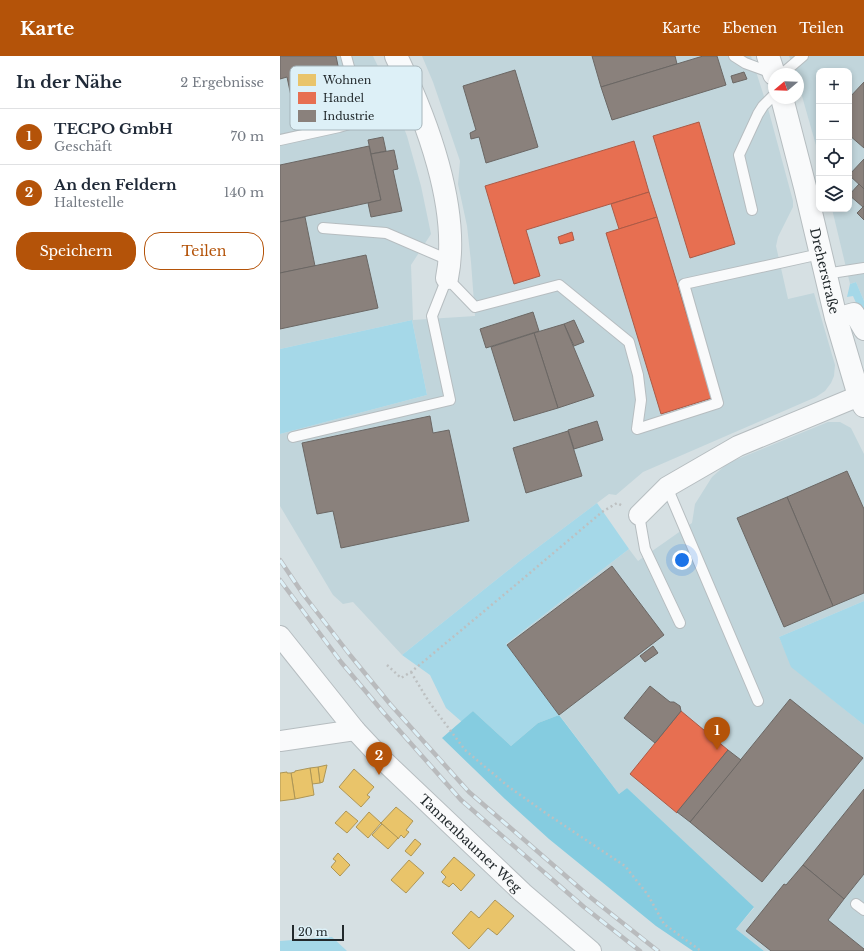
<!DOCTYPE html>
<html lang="de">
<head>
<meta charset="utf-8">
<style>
  body { margin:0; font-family:"Libre Baskerville",serif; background:#f6f6f7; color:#1f2937 }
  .controls { position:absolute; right:12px; top:12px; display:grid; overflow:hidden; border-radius:8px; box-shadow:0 2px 6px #0003 }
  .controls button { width:36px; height:36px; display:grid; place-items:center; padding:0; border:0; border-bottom:1px solid #e0e1e3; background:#fff; color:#1f2937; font:20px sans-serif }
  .compass { position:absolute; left:488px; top:12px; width:36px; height:36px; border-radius:50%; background:#fff; box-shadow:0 2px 6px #0003; rotate:251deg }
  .scale { position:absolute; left:12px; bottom:10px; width:52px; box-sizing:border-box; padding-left:4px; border:2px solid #22292c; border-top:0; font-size:11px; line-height:14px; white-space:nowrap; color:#22292c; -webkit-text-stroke:3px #ddf0f7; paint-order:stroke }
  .you { position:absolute; left:402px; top:504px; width:14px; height:14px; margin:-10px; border:3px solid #fff; border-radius:50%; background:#1a73e8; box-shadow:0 0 0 6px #1a73e833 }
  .badge { display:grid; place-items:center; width:26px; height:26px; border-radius:50%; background:#b45309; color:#fff; font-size:13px; font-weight:700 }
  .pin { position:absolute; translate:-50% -33px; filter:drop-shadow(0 1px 2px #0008) }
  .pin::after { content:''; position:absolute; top:21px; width:14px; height:12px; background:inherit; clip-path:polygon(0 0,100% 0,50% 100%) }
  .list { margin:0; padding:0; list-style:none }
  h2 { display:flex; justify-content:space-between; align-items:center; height:52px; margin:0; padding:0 16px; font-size:17px }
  h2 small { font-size:13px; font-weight:400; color:#747a83 }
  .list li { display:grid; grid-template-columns:26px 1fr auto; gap:12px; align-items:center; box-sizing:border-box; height:56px; padding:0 16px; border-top:1px solid #e0e1e3 }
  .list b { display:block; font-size:15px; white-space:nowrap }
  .list p { margin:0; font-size:13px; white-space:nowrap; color:#747a83 }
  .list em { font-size:13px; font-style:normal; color:#747a83 }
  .actions { display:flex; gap:8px; padding:12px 16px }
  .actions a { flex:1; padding:9px 0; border:1px solid #b45309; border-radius:16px; text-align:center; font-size:14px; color:#b45309 }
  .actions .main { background:#b45309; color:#fff }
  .icon { flex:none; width:22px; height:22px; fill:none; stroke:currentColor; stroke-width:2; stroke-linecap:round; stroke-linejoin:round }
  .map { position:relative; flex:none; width:584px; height:895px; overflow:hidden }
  header { display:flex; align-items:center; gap:24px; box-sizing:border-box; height:56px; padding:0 20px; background:#b45309; color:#fff }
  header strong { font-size:19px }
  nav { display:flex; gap:22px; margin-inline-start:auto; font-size:14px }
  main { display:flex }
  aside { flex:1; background:#fff }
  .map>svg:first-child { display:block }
</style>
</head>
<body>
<header>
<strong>Karte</strong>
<nav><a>Karte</a><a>Ebenen</a><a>Teilen</a></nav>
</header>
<main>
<aside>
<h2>In der Nähe<small>2 Ergebnisse</small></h2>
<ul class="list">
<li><span class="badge">1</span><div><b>TECPO GmbH</b><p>Geschäft</p></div><em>70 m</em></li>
<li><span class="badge">2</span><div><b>An den Feldern</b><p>Haltestelle</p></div><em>140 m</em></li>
</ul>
<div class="actions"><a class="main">Speichern</a><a>Teilen</a></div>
</aside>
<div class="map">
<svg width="584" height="895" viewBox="0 0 584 895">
  <rect width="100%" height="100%" fill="#d6e0e3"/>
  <g fill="#c1d5db">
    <path d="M0,0H93L108,31L127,80L141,130L151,178L131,209L133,264L195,260L191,206L187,170L178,128L180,105L153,26L142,0H471L489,56L513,145V151L498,181L496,190L508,243L534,237L555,309L554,320L551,327L545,335L536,341L363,416L336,439L329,438L241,504L122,599L73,546L63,548L53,539L0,450V378L147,339L132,264L0,293Z"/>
    <path d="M509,0H584V245L576,226L570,228L552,153H569V15H539V100L518,26V18H515Z"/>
    <path d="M548,366H560L571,372L584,398V545L499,581L512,611L584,669V895H484L456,873L474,852L347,732L339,738L226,588L349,493L358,505L412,467L415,448L432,421L448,407Z"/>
  </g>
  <g fill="#a5d8e8">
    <path d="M576,226L584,245V265L573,240L567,241L570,228Z"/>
    <path d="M132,264L147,339L0,378V293Z"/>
    <path d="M317,447L349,493L226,588L279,659L258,667L231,690L193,655L182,666L166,652L150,619L122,599L241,504Z"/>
    <path d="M584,545V669L511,611L499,581Z"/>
    <path d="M52,881L67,895H0V885Z"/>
  </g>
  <path fill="#85cce0" d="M193,655L231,690L258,667L279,659L339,738L347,732L474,851L456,873L484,895H413L376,870L269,783L225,743L162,682Z"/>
  <g fill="#e9c46a" stroke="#ad9657">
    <path d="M47,709L43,726L40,727L38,711Z"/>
    <path d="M38,711L40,727L32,728L30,712Z"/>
    <path d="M30,712L34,739L15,743L11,717L15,716V715Z"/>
    <path d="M74,713L94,731L87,739L90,741L81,751L59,731Z"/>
    <path d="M7,716V717H11L15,743L0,745V717Z"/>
    <path d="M116,751L133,765L126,774L129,776L124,782L121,779L118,783L101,767Z"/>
    <path d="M66,755L78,765L67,777L55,767Z"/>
    <path d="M89,756L101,767L88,782L76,771Z"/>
    <path d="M102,768L118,782L108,793L92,779Z"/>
    <path d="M135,783L141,788L131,800L125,795Z"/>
    <path d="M58,797L70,809L60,820L51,811L56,805L53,803Z"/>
    <path d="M174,801L195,819L181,835L173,827L169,831L162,826L166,821L161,816Z"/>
    <path d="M129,804L144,817L126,837L111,824Z"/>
    <path d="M215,844L234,860L217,879L208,872L189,893L172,877L191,855L199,862Z"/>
  </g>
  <g fill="#e76f51" stroke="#ac5a46">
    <path d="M419,66L455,188L410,202L373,80Z"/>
    <path d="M354,85L369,136L246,174L260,220L234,228L205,130Z"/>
    <path d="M369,136L377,161L339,173L331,148Z"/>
    <path d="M377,161L432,342L381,358L326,177Z"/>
    <path d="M292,176L294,184L280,188L278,181Z"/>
    <path d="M401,655L448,694L397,757L350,718Z"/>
  </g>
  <g fill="#8a817c" stroke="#6b6764">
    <path d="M0,0H56L66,49L15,59L7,21L0,23Z"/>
    <path d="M312,0H395L397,8L321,31Z"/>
    <path d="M423,0H437L446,29L332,64L321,31Z"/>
    <path d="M235,14L258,91L206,107L199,81L191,83L190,77L196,74L183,30Z"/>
    <path d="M464,16L467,23L453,27L451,20Z"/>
    <path d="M584,26V92L569,79V42Z"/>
    <path d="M103,81L106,95L91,98L88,84Z"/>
    <path d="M89,90L101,144L0,166V109Z"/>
    <path d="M114,94L118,113L113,114L122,155L91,161L88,147L101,144L91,98Z"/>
    <path d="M584,103V133L569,119Z"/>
    <path d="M579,128L584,133V150L583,151L569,139Z"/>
    <path d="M584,150V164L577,157Z"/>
    <path d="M25,161L35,210L0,217V166Z"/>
    <path d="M86,199L98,252L0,273V217Z"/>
    <path d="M253,256L259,275L206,292L200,273Z"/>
    <path d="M294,264L304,286L294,290L284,268Z"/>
    <path d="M284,268L314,340L278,352L254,277Z"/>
    <path d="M254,277L278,352L234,365L211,291Z"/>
    <path d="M150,360L153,377L169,374L189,465L61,492L53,455L37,458L22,387Z"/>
    <path d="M317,365L323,384L294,393L288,374Z"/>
    <path d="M288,375L302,420L246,437L233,392Z"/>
    <path d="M567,415L584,453V537L553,550L507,441Z"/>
    <path d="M507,441L553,550L504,571L457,462Z"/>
    <path d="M332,510L384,579L279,659L227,589Z"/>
    <path d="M373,590L378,597L365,606L360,600Z"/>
    <path d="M370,630L390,646H394L400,650L401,655L375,687L344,662Z"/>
    <path d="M510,643L583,702L482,826L410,766Z"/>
    <path d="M448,694L461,704L410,766L397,756Z"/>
    <path d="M584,733V818L564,843L523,809Z"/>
    <path d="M523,809L564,843L548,864L584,893V895H491L466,875L504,828L506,829Z"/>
  </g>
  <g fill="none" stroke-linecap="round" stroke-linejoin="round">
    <g stroke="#b6bdc0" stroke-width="12">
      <g id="lane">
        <path d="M66,0L69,11L94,61"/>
        <path d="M454,0L465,7L492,17"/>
        <path d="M502,18L523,0"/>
        <path d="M0,84L59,71L138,49"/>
        <path d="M472,154L459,99L478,58L483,50L494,39"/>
        <path d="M43,172L106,177L171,205"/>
        <path d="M545,218L584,212"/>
        <path d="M13,381L170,344L152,260L167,222L195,251L279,229L349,286L358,319L361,344L357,373L438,347L404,228L540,198"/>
        <path d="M387,431L478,645"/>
        <path d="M359,459L365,493L400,567"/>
        <path d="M576,848L584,854"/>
      </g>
    </g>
    <g stroke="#b6bdc0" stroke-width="22">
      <g id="street">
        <path d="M556,262L574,257L584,274"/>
        <path d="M359,459L387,431L458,390L579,340"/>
        <path id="s1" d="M0,580L75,674L105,706L243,837L311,895"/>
        <path d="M0,685L75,674"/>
      </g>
    </g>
    <g stroke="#b6bdc0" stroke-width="24">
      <g id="secondary">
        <path d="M116,0C146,62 181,153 167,222"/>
        <path d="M488,0L494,18"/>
        <path id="s2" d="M502,42L525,131L556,262L579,340L584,350"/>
      </g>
    </g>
    <g stroke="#bdc0c1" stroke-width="2.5" stroke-dasharray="2 3" stroke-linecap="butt">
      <path d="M107,609L121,622L131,616L232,532L322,456L337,447L343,450"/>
      <path d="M131,616L149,646L185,694L229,731L267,758L345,810L368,839L384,868L421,895"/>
    </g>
    <use href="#lane" stroke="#f9fafb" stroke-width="10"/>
    <use href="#street" stroke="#f9fafb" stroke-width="20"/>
    <use href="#secondary" stroke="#f9fafb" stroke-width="22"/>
    <g stroke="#b9bbbd" stroke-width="4.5">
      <g id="rail">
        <path d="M0,504L23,538L70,599L110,648L189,736L310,841L378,895"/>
        <path d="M0,524L61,606L103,656L181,744L304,851L360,895"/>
      </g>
    </g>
    <use href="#rail" stroke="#ddf0f7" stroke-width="3" stroke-dasharray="9" stroke-linecap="butt"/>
  </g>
  <g text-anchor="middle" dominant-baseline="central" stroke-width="4" stroke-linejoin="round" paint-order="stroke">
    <g font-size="13" fill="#22292c" stroke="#ddf0f7">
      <text stroke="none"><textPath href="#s2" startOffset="178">Dreherstraße</textPath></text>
      <text stroke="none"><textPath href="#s1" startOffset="282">Tannenbaumer Weg</textPath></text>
    </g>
  </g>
  <rect x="10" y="10" width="132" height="64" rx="6" fill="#ddf0f7" stroke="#a5b4ba" stroke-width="1"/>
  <rect x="18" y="18" width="18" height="12" fill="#e9c46a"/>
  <rect x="18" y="36" width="18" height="12" fill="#e76f51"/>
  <rect x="18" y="54" width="18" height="12" fill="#8a817c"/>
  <g font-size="11" fill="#22292c">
    <text x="43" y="28">Wohnen</text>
    <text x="43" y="46">Handel</text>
    <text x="43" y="64">Industrie</text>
  </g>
</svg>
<div class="controls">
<button>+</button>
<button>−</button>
<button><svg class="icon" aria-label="locate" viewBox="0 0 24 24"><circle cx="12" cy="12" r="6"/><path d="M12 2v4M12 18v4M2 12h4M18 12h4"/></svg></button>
<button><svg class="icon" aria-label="layers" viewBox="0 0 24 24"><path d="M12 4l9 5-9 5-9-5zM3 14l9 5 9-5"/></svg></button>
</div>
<svg class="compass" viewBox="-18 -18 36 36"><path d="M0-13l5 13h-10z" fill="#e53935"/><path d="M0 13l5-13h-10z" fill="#747a83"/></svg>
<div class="scale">20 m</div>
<div class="you"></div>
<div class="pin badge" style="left:437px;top:694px">1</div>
<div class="pin badge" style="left:99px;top:719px">2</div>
</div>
</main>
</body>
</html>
